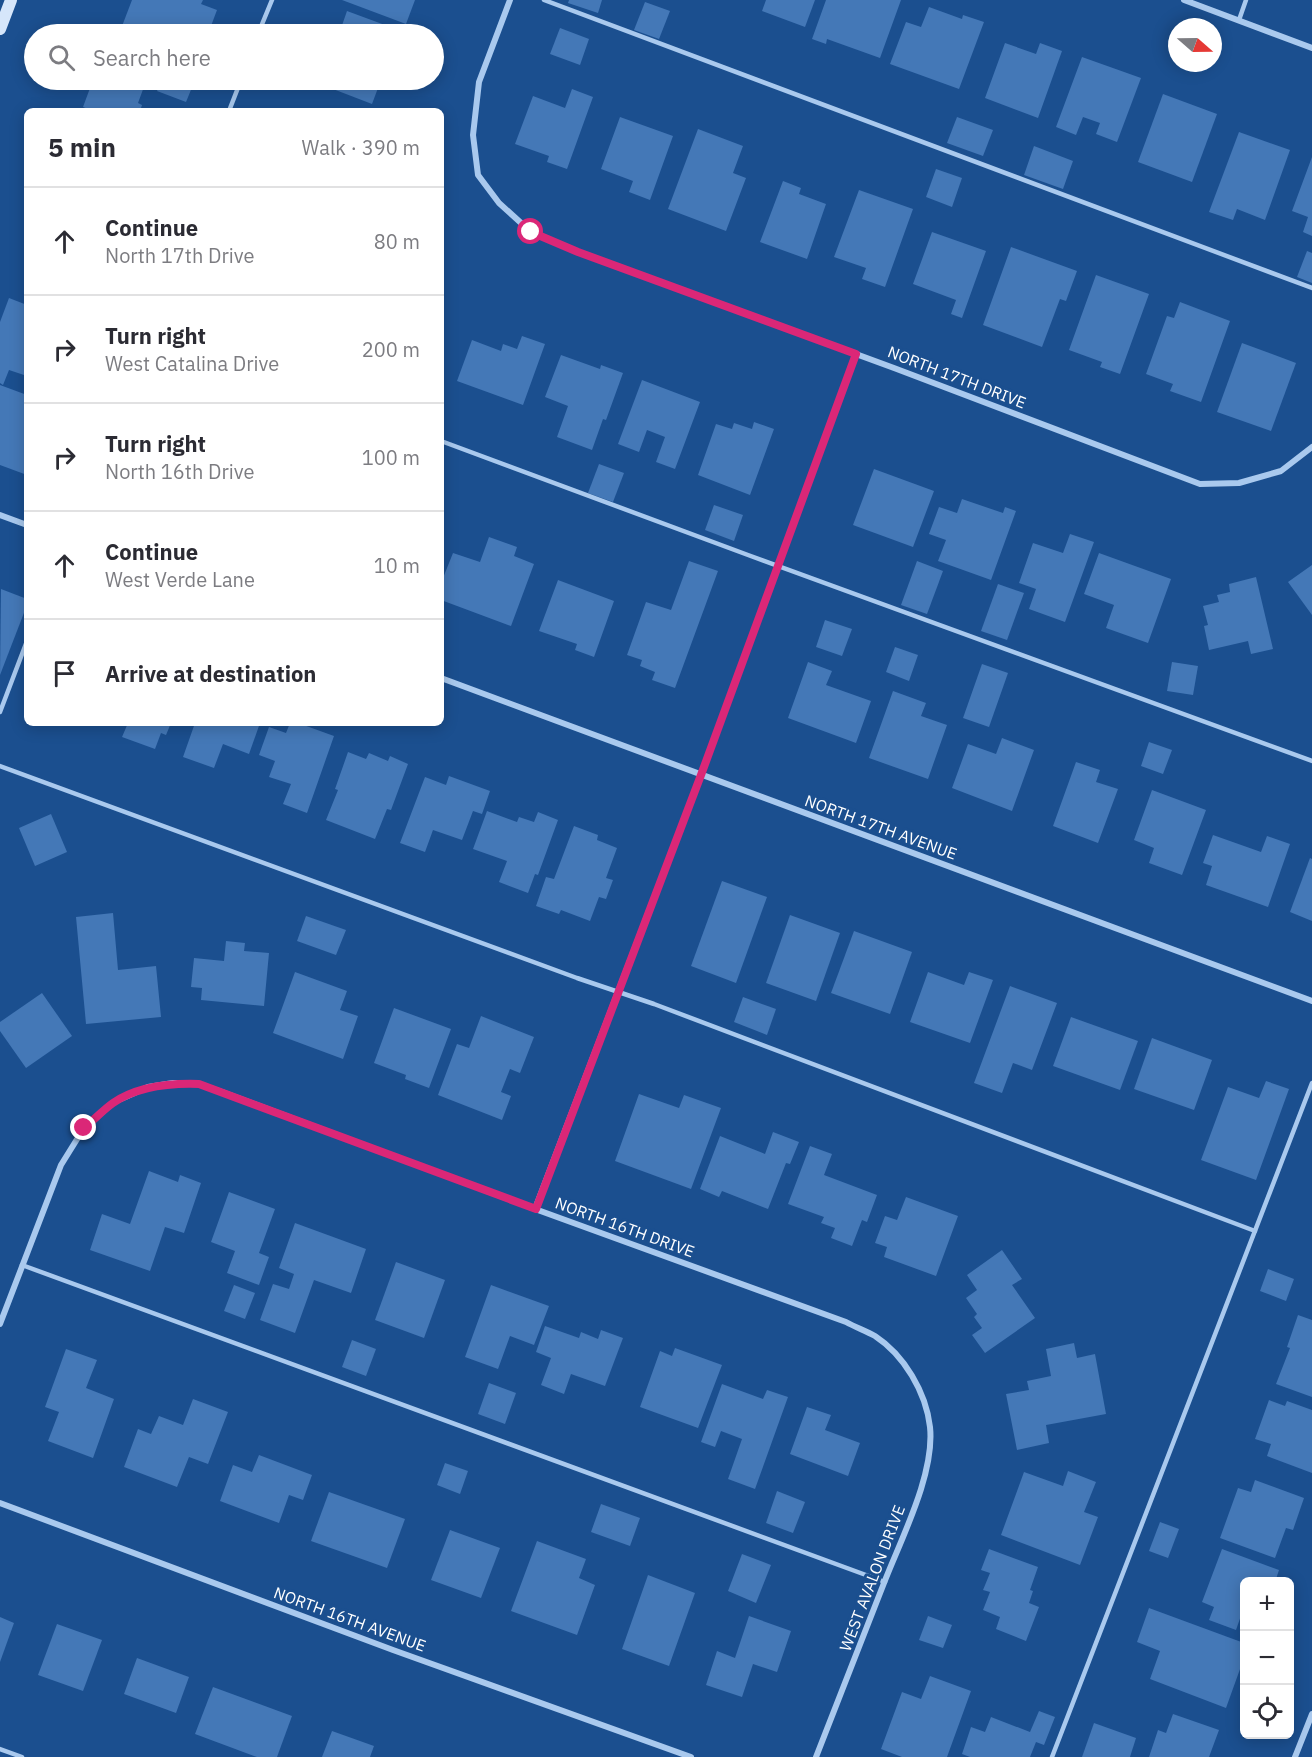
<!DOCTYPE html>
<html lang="en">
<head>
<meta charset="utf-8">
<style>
  body { margin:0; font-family:"IBM Plex Sans",sans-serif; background:#f2f2f3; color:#2b2b33 }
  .controls { position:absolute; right:18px; bottom:18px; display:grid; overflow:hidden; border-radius:9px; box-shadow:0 3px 15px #0003 }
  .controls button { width:54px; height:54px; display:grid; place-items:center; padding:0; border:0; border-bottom:2px solid #e1e1e2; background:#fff; color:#2b2b33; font:30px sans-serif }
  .compass { position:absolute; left:1168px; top:18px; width:54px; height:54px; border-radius:50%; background:#fff; box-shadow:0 3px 15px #0003; rotate:110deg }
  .stop { position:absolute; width:18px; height:18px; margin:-14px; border:4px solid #db2777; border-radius:50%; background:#fff }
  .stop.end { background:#db2777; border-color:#fff; box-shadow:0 2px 6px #0008 }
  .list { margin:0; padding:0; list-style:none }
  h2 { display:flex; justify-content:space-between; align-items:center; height:78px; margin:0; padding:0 24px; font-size:26px }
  h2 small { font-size:20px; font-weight:400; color:#7c7c81 }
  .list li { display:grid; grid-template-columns:39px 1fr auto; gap:18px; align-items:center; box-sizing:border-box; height:108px; padding:0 24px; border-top:2px solid #e1e1e2 }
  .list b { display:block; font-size:22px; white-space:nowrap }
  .list p { margin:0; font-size:20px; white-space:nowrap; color:#7c7c81 }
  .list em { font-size:20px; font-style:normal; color:#7c7c81 }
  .icon { flex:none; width:33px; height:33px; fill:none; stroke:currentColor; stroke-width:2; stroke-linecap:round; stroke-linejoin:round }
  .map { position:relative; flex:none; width:1312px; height:1757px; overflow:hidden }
  .search { position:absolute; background:#fff; box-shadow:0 3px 15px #0003; left:24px; top:24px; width:420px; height:66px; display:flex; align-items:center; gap:15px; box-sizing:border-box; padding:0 21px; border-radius:33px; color:#7c7c81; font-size:22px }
  .panel { position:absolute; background:#fff; box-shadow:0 3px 15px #0003; left:24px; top:108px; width:420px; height:618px; border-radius:9px }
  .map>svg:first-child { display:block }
</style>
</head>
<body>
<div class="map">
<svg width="1312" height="1757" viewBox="0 0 1312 1757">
  <rect width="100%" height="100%" fill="#1b4f8f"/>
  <g fill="#4478b7">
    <path d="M132,0H203L201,4L217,10L208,34H119Z"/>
    <path d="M342,0H415L406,24Z"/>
    <path d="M569,0H602L598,13L568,3Z"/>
    <path d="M766,0H815L805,27L762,11Z"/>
    <path d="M826,0H901L880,58L827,39L826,44L812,39Z"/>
    <path d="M645,2L670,11L659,39L634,30Z"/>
    <path d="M929,7L962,19L963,15L984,22L959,89L890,64L906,22L921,27Z"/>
    <path d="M347,11L393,28L391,34H339Z"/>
    <path d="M560,28L589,39L580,65L550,54Z"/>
    <path d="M1005,43L1036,54L1040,43L1062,51L1038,118L985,98Z"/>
    <path d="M1082,57L1141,78L1117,142L1096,134L1100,123L1083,117L1076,135L1056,127Z"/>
    <path d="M93,80H195L186,102L157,91L158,89L145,84L138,103L142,105L140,111H93L83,107Z"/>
    <path d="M322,80H381L372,104L320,84Z"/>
    <path d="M572,89L593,97L567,169L547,162L549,156L515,144L533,96L565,108Z"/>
    <path d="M1163,94L1217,114L1192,182L1138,162Z"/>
    <path d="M620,117L673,136L650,200L629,192L633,181L601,169Z"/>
    <path d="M957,117L993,130L983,156L947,143Z"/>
    <path d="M698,129L743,146L733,173L746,178L726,231L668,209Z"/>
    <path d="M1239,132L1290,150L1265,220L1237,209L1233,220L1209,212Z"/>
    <path d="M1034,146L1073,161L1063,189L1024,175Z"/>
    <path d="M1312,157V236L1303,232L1308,217L1292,211Z"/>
    <path d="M936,169L962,178L952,207L926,197Z"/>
    <path d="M783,181L801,188L799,194L826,204L807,259L760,242Z"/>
    <path d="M859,190L913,209L885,287L862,279L866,268L834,257Z"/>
    <path d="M932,232L986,251L962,318L951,314L956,300L913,284Z"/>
    <path d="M1011,247L1077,271L1066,301L1060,299L1042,347L983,325Z"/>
    <path d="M1307,251L1312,253V283L1297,277Z"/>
    <path d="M1096,275L1149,294L1120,374L1100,367L1102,362L1069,350Z"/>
    <path d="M9,298L27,305V376L9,370L3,385L0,383V322Z"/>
    <path d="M1180,302L1230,321L1201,402L1170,391L1173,384L1146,374L1167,316L1174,318Z"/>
    <path d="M522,336L545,344L523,405L457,381L472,340L501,351L503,344L517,349Z"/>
    <path d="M1242,343L1296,363L1271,431L1217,412Z"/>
    <path d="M561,355L600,369L601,365L623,373L606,420L603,419L592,450L557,437L568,406L545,397Z"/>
    <path d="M642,380L700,402L675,469L656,462L665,437L647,430L639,452L618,444Z"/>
    <path d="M0,385L27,395V475L0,465Z"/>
    <path d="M754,422L774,429L750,495L698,475L716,424L732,429L734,423L752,429Z"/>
    <path d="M599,464L624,473L613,502L588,493Z"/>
    <path d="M874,469L934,491L913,547L853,525Z"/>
    <path d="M962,499L1003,513L1005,507L1016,511L991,580L938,561L946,540L929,534L939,507L957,513Z"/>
    <path d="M714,505L743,515L734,541L705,530Z"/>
    <path d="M1070,534L1094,542L1065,622L1029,609L1036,589L1019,583L1033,543L1063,553Z"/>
    <path d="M489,537L517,547L514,556L534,564L511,626L441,600V583L453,553L480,562Z"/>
    <path d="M1099,553L1171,579L1148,643L1106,628L1114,605L1084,594Z"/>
    <path d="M689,561L718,571L675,688L652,680L655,672L640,666L642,660L627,655L646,602L671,610Z"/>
    <path d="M917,561L943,571L927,614L901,605Z"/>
    <path d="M1312,565V615L1288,582Z"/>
    <path d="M1256,577L1273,649L1251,654L1248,641L1209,650L1204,626L1208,625L1203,606L1219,602L1217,595L1230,592L1229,584Z"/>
    <path d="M558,580L614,601L594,657L575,650L577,644L539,631Z"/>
    <path d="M998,584L1024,593L1007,640L981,631Z"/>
    <path d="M1,589L27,599V605L0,675Z"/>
    <path d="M825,620L852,629L842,656L816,647Z"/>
    <path d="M895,647L918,655L909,681L886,672Z"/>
    <path d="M808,662L832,671L826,685L871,701L856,743L788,718Z"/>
    <path d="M1172,662L1198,666L1193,695L1167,691Z"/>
    <path d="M982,664L1008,673L989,727L963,718Z"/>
    <path d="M893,691L926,703L921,716L947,725L928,779L869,758Z"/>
    <path d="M128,723H171L166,735L161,733L155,749L122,737Z"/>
    <path d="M195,723H260L249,754L223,744L214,768L183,757Z"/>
    <path d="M290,723H298L334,736L307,813L283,804L291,784L269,777L275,761L259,755L269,727L286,733Z"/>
    <path d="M1002,738L1034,750L1012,811L952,788L968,744L996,754Z"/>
    <path d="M1149,742L1172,750L1163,774L1141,766Z"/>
    <path d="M348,752L366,759L369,753L388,761L390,756L408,764L391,810L387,809L375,839L326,820L338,790L335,789Z"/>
    <path d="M1076,762L1100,770L1096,782L1118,789L1098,843L1053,826Z"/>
    <path d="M449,776L490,791L482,814L473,811L462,840L433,830L425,852L400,843L425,777L446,785Z"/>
    <path d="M1152,790L1206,810L1182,875L1149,863L1154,848L1134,840Z"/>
    <path d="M487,811L517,822L519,817L534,822L538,812L558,820L538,875L535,874L528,893L499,882L507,861L473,849Z"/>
    <path d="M51,814L67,852L35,866L19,828Z"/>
    <path d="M574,826L598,835L597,840L617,848L606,878L613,880L606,899L599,897L590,921L561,910L559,914L536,906L546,877L554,879Z"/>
    <path d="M1213,835L1261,852L1267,836L1290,844L1268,907L1206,885L1212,866L1203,863Z"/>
    <path d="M1310,858L1312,859V921L1290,912Z"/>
    <path d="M722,881L767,897L736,983L691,966Z"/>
    <path d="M113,913L118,970L156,966L161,1017L86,1024L76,917Z"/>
    <path d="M790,915L840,933L816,1001L766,983Z"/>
    <path d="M306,916L346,930L336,955L297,941Z"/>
    <path d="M854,931L912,952L890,1014L831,993Z"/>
    <path d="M226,941L245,943L244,951L269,953L264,1006L201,1000L202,988L191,987L194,958L224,961Z"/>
    <path d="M295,972L347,991L340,1010L358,1016L343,1059L273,1033Z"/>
    <path d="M928,972L964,985L969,972L993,980L970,1043L910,1022Z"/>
    <path d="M1010,986L1057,1003L1032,1070L1013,1063L1002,1093L974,1083Z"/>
    <path d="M42,993L72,1036L26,1068L0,1031V1022Z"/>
    <path d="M743,997L776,1009L767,1035L734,1022Z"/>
    <path d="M394,1008L451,1029L429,1088L405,1079L406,1075L374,1063Z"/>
    <path d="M481,1016L534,1037L520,1073L510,1069L501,1092L511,1096L502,1120L438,1095L457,1044L469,1048Z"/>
    <path d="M1071,1017L1138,1041L1120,1090L1053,1066Z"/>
    <path d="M1152,1038L1212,1060L1194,1110L1134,1089Z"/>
    <path d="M1266,1081L1289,1089L1256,1180L1201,1160L1228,1087L1259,1098Z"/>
    <path d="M639,1094L679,1108L684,1095L721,1108L691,1189L615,1161Z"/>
    <path d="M773,1132L799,1142L790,1164L786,1163L768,1209L722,1191L719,1197L700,1189L720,1136L765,1154Z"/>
    <path d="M810,1146L832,1154L824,1175L877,1195L867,1222L862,1220L852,1246L831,1238L835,1228L821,1223L824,1217L788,1204Z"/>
    <path d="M149,1171L178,1182L180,1175L201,1183L184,1233L165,1227L150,1271L90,1250L102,1214L130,1224Z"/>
    <path d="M229,1192L275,1209L259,1253L269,1257L259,1285L227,1273L235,1251L211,1242Z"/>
    <path d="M906,1197L958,1216L936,1276L884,1257L887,1247L875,1243L885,1216L897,1220Z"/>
    <path d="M295,1223L366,1249L351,1293L314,1280L295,1333L260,1320L273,1284L289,1289L294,1274L279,1268Z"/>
    <path d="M1002,1250L1022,1279L1012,1285L1035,1318L985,1353L972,1335L982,1328L974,1317L977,1314L966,1298L977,1290L967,1275Z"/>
    <path d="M396,1262L445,1280L424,1338L375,1320Z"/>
    <path d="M1268,1269L1294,1279L1286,1301L1260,1291Z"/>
    <path d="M234,1285L255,1293L245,1319L224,1311Z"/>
    <path d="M491,1285L549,1306L534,1345L510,1336L498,1369L465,1357Z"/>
    <path d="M1298,1315L1312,1320V1397L1276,1384L1290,1348L1287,1347Z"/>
    <path d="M545,1326L579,1338L581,1332L598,1339L601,1330L623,1338L605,1386L571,1374L564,1394L541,1385L551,1358L536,1352Z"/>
    <path d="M352,1340L376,1349L366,1376L342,1367Z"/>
    <path d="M1074,1343L1077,1358L1095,1354L1106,1414L1046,1425L1049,1443L1017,1450L1006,1394L1029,1390L1027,1381L1051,1376L1046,1349Z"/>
    <path d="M675,1348L722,1365L698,1428L640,1407L660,1351L672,1356Z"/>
    <path d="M66,1349L97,1360L86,1388L114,1399L93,1458L48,1441L59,1412L45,1407Z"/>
    <path d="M489,1383L516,1393L505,1424L478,1414Z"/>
    <path d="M722,1384L763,1399L767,1390L788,1397L755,1489L728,1479L742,1439L721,1431L715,1447L701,1442Z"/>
    <path d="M193,1399L228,1412L208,1464L189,1457L177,1487L124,1467L138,1429L151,1434L159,1416L183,1425Z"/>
    <path d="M1269,1400L1285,1406L1287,1401L1312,1410V1473L1267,1456L1271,1444L1255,1439Z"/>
    <path d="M807,1407L831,1415L825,1430L860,1443L848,1476L790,1454Z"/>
    <path d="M259,1455L312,1475L303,1500L289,1495L279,1523L220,1501L233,1465L252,1472Z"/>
    <path d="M445,1463L468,1471L460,1494L437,1485Z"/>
    <path d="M1068,1471L1096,1482L1084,1512L1098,1517L1080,1565L1001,1535L1024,1472L1063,1486Z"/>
    <path d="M1255,1480L1304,1498L1293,1530L1286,1528L1275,1558L1220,1538L1238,1488L1251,1492Z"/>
    <path d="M777,1491L805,1502L793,1533L766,1523Z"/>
    <path d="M329,1492L405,1519L387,1568L311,1541Z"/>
    <path d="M601,1504L640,1518L630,1546L591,1532Z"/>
    <path d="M1160,1522L1179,1529L1168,1558L1149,1551Z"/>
    <path d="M450,1530L500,1548L481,1598L431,1580Z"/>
    <path d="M537,1541L586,1559L579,1578L595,1585L577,1635L511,1611Z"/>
    <path d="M989,1549L1038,1567L1030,1590L1033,1591L1029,1603L1039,1607L1026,1641L996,1629L1000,1617L983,1610L990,1592L983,1590L990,1573L981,1570Z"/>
    <path d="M1222,1549L1279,1570L1275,1582H1244V1607L1236,1630L1209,1620L1214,1607L1202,1602Z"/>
    <path d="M742,1554L771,1565L756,1603L728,1591Z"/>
    <path d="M648,1575L695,1593L669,1666L622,1649Z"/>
    <path d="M1149,1608L1244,1643V1658L1226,1708L1150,1679L1160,1651L1137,1642Z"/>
    <path d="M749,1616L791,1631L777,1672L753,1664L742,1697L706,1685L717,1651L735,1658Z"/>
    <path d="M928,1616L952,1625L943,1648L919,1640Z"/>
    <path d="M0,1617L14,1623L0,1662Z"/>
    <path d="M57,1624L102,1640L83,1691L38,1675Z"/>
    <path d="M137,1658L189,1677L176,1713L124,1694Z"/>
    <path d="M930,1676L971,1691L947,1757H902L881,1749L902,1692L921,1699Z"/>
    <path d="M213,1687L292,1716L277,1757H257L195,1734Z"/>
    <path d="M1039,1711L1055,1717L1044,1745L1036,1742L1030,1757H970L962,1754L971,1727L985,1732L991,1717L1030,1732Z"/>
    <path d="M1173,1714L1219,1730L1209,1757H1149L1158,1730L1166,1733Z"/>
    <path d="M1094,1723L1136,1738L1130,1757H1082Z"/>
    <path d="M332,1731L374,1746L370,1757H322Z"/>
  </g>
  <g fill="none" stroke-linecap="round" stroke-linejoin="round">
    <g stroke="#a9c9ee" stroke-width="4.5">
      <path d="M544,0L1312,288"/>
      <path d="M1239,20L1246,0"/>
      <path d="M258,34L272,0"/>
      <path d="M229,111L241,80"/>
      <path d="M441,441L748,555L1312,761"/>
      <path d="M0,712L27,641"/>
      <path d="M0,766L577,978L654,1004L1255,1231"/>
      <path d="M22,1265L885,1582"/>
      <path d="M0,1749L22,1757"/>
      <path d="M1052,1757L1312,1083"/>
    </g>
    <g stroke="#a9c9ee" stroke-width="6">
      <path d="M510,0L479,82L473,135L478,175L499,203L531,232L578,252L894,368L1200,484L1239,483L1281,471L1312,447"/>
      <path d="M1184,0L1312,48"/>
      <path d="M0,515L27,525"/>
      <path d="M441,678L1312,1001"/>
      <path d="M535,1209L701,775L856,354"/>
      <path d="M0,1324L61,1165L84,1128L114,1102L148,1087L173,1083L199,1084L222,1092L535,1209L846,1322C855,1327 866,1331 875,1336C904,1355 926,1392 930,1427C935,1474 901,1539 884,1583C861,1641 839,1699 816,1757"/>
      <path d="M0,1503L393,1650L691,1757"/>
      <path d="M1295,1757L1312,1714"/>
    </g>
    <path stroke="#d6e6fa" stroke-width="12" d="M0,29L11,0"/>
  </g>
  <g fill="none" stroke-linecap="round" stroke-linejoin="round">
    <path stroke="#db2777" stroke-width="8" d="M84,1128C94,1120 103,1110 113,1103C138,1086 169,1083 199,1084L536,1209L701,775L856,354L578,252L531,232"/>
  </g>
  <g text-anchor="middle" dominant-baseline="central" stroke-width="6" stroke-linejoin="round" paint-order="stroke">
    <g font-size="16" fill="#fff" stroke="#1b4f8f">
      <text transform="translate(957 377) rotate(21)">NORTH 17TH DRIVE</text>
      <text transform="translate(881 827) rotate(20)">NORTH 17TH AVENUE</text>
      <text transform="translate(625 1227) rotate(20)">NORTH 16TH DRIVE</text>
      <text transform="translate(872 1578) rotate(-69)">WEST AVALON DRIVE</text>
      <text transform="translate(350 1619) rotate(20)">NORTH 16TH AVENUE</text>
    </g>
  </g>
</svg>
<div class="controls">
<button>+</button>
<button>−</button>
<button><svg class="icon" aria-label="locate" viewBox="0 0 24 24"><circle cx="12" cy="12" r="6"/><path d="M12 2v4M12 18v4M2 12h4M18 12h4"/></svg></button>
</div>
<svg class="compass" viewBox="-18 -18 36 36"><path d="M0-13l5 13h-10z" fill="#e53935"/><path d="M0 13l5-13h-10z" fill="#7c7c81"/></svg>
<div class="stop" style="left:531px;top:232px"></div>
<div class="stop end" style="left:84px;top:1128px"></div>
<div class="search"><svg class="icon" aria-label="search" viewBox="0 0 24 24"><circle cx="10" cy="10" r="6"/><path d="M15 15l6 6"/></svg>Search here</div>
<section class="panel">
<h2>5 min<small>Walk · 390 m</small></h2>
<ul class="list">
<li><svg class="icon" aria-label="ahead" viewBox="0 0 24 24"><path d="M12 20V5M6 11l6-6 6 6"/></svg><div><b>Continue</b><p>North 17th Drive</p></div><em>80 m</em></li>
<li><svg class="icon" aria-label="right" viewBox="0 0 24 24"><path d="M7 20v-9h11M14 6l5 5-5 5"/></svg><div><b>Turn right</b><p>West Catalina Drive</p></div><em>200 m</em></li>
<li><svg class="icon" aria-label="right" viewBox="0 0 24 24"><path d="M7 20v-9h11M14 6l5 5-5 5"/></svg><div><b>Turn right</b><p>North 16th Drive</p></div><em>100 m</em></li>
<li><svg class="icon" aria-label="ahead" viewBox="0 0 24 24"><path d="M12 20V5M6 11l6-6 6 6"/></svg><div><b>Continue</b><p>West Verde Lane</p></div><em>10 m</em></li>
<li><svg class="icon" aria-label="arrive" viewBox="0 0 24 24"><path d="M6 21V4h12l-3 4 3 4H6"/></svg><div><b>Arrive at destination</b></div></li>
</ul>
</section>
</div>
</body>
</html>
